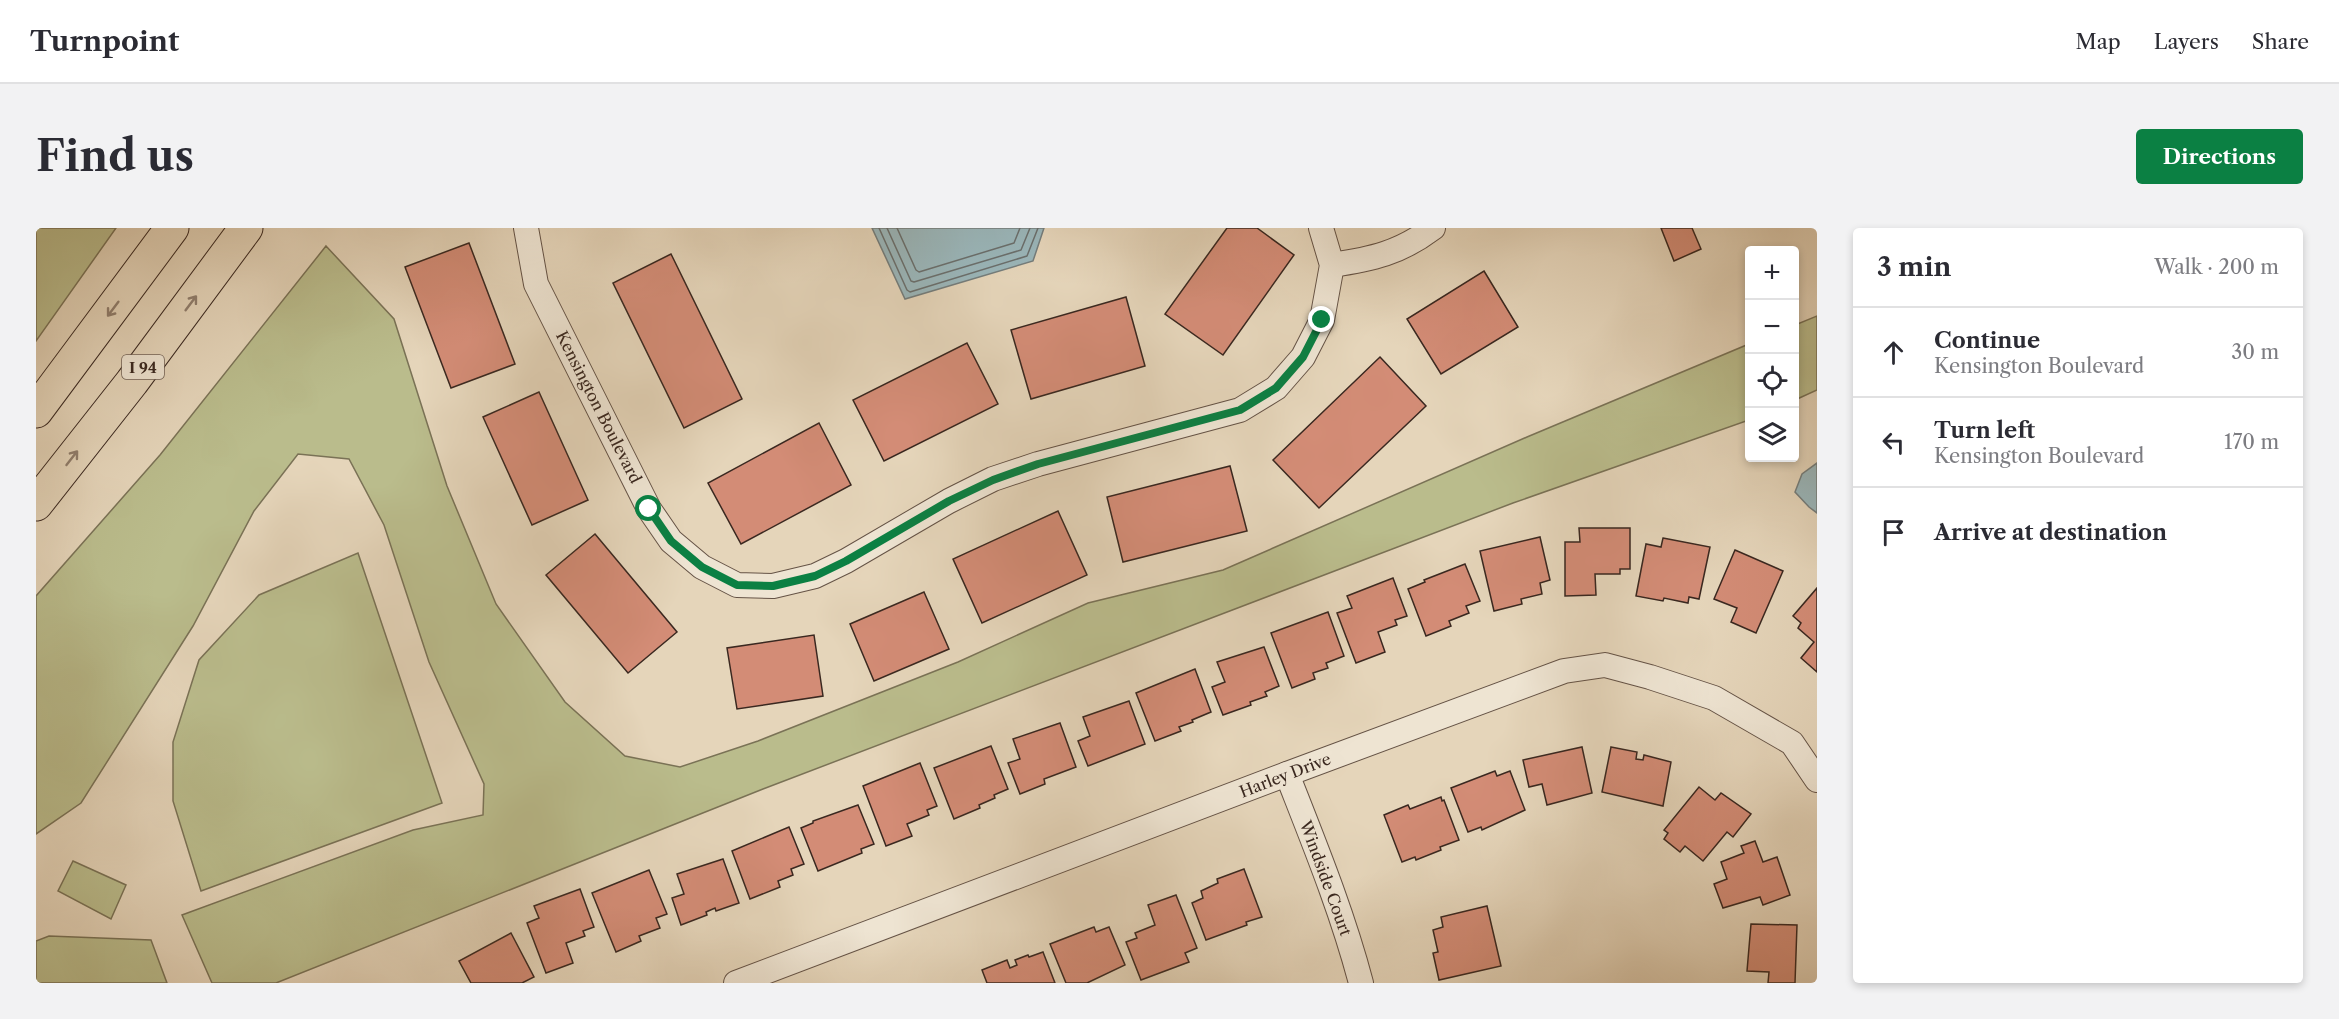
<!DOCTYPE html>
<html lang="en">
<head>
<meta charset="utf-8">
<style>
  body { margin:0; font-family:"Libre Caslon Text",serif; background:#f2f2f3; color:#2b2b33 }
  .controls { position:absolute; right:18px; top:18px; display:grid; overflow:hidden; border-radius:6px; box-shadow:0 3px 9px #0003 }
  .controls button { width:54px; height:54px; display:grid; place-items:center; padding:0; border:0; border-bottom:2px solid #e1e1e2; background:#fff; color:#2b2b33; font:30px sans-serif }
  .stop { position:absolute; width:18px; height:18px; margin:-14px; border:4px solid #0b8043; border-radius:50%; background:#fff }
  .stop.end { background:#0b8043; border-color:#fff; box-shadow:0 2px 6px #0008 }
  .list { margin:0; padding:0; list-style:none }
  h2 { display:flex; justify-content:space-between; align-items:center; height:78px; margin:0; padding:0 24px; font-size:26px }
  h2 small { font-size:20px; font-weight:400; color:#7c7c81 }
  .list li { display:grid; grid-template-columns:39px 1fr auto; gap:18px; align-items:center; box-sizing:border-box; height:90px; padding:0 24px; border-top:2px solid #e1e1e2 }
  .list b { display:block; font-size:22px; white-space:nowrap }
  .list p { margin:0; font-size:20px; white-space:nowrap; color:#7c7c81 }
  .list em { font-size:20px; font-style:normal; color:#7c7c81 }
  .icon { flex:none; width:33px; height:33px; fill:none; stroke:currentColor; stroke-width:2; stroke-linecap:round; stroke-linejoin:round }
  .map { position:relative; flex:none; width:1781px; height:755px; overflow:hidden; border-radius:6px }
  header { display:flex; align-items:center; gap:36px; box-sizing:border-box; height:84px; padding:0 30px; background:#fff; border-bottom:2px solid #e1e1e2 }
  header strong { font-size:28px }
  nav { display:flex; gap:33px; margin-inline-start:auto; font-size:21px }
  .intro { display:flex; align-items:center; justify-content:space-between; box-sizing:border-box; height:144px; padding:0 36px }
  h1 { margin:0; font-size:42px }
  .button { padding:15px 27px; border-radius:6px; background:#0b8043; color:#fff; font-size:21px; font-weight:700 }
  main { display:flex; gap:36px; padding:0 36px }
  aside { flex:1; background:#fff; border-radius:6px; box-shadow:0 3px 9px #0003 }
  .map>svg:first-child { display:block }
</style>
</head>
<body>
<header>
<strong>Turnpoint</strong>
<nav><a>Map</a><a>Layers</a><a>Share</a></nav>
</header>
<div class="intro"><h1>Find us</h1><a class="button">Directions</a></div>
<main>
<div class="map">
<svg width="1781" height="755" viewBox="0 0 1781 755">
  <rect width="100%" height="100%" fill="#e5d5ba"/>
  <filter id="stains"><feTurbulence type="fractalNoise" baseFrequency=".00333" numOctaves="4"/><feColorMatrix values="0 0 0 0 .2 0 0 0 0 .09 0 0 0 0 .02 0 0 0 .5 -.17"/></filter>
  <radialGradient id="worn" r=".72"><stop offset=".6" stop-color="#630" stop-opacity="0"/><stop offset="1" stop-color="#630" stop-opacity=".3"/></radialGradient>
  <g fill="#babc8c" stroke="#7a7256" stroke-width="1.5">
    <path d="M0,0H80L0,113Z"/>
    <path d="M290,18L358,91L411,258L460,376L529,474L589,528L644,539L722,513L922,434L1052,375L1187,342L1491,209L1713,116V192L1477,275L727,561L240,755H176L146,687L377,602L447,587L448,556L393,434L348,297L313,231L262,226L218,283L157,398L45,575L0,606V368L124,227Z"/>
    <path d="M1781,88V162L1759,172V97Z"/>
    <path d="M322,325L406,575L165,663L137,573V514L163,432L223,367Z"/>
    <path d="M37,633L90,657L75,691L22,663Z"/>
    <path d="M13,708L115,712L131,755H0V713Z"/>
  </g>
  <g fill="#9ab6ba" stroke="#747d7c" stroke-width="1.5">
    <path d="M836,0H1008L997,33L869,71Z"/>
    <path d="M1781,235V285L1773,279L1759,264L1766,246Z"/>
  </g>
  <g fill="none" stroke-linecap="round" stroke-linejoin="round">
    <g stroke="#6a6f6d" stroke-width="1.5">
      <path d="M843,0L871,62L874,64L991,28L1002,0"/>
      <path d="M851,0L875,53L878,54L985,22L994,0"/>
      <path d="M861,0L880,42L883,44L978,15L984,0"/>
    </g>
  </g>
  <g fill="#d38c76" stroke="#3a2820" stroke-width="1.5">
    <path d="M1191,0H1221L1258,27L1187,127L1129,86Z"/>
    <path d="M1625,0H1656L1665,21L1638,33Z"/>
    <path d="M433,15L479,136L415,160L369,39Z"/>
    <path d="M635,26L706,171L648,200L577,55Z"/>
    <path d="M1448,43L1482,99L1405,146L1371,91Z"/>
    <path d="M1090,69L1109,138L995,171L975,102Z"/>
    <path d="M931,115L962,176L848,233L817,172Z"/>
    <path d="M1344,129L1390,178L1283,280L1237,232Z"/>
    <path d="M503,164L552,272L496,297L447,189Z"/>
    <path d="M783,195L815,257L705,316L672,255Z"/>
    <path d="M1194,238L1211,303L1087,334L1071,269Z"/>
    <path d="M1022,283L1051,347L946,395L917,331Z"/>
    <path d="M1543,300H1594V341H1584V346H1559L1560,367L1529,368V314H1544Z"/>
    <path d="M559,306L641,404L592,445L510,347Z"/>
    <path d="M1504,309L1514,352L1504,355L1506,366L1485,371L1486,376L1458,383L1444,323Z"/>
    <path d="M1627,310L1674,319L1663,371L1653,369L1652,375L1628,370L1627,373L1600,368L1610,316L1625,319Z"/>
    <path d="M1699,322L1747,343L1720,405L1695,394L1701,380L1678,371Z"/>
    <path d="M1429,336L1444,373L1430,378L1433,385L1413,393L1415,398L1390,408L1372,361L1389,354L1388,352Z"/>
    <path d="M1357,350L1371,388L1359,392L1361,397L1342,404L1349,424L1320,435L1301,385L1316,380L1311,368Z"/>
    <path d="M1781,360V444L1765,430L1778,414L1762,400L1765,395L1757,388Z"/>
    <path d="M888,364L913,421L838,453L814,396Z"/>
    <path d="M1292,384L1308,428L1290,435L1292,440L1277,445L1279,451L1256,460L1235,405Z"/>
    <path d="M778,407L787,468L701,481L691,420Z"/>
    <path d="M1228,419L1243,458L1229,464L1231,468L1214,474L1215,477L1187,487L1176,459L1189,454L1181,434Z"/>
    <path d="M1159,441L1175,484L1156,492L1157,494L1143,499L1145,503L1119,513L1100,465Z"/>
    <path d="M1093,473L1109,516L1052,538L1042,513L1054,508L1047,489Z"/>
    <path d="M1024,495L1040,539L1008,551L1009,556L984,566L972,535L984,531L977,511Z"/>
    <path d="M955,518L972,561L958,567L959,570L943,577L944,580L918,591L898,540Z"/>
    <path d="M1546,519L1556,565L1511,577L1506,556L1493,559L1487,532Z"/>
    <path d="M1575,519L1601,524L1600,531L1607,532L1608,527L1635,534L1627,578L1566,564Z"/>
    <path d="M884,535L901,578L891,582L893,587L871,596L876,608L850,618L827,558Z"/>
    <path d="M1459,543L1461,548L1474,543L1489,582L1446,602L1445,599L1432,604L1415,560Z"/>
    <path d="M1663,559L1679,572L1685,565L1715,586L1697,609L1691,604L1667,633L1649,618L1644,624L1628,611L1632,605L1628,602Z"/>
    <path d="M1405,569L1406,573L1408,572L1423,612L1404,619L1405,622L1380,632L1379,629L1366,634L1348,587L1372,577L1374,581Z"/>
    <path d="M822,577L838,616L825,621L826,625L782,643L765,600L777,595V593Z"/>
    <path d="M753,599L768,636L755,641L757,647L742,653L744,659L714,671L696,623Z"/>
    <path d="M1719,613L1727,634L1741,629L1754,667L1727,677L1724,669L1687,680L1678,656L1691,651L1685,634L1708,625L1705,618Z"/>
    <path d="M687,631L703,675L680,683L679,680L670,684L671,687L645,697L636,670L648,666L641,646Z"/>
    <path d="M1208,641L1226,689L1210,694L1211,697L1170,712L1156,675L1167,670L1165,663L1182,655L1181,651Z"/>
    <path d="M613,642L631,686L620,690L624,700L603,708L605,713L580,724L556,665Z"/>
    <path d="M544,661L558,699L547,703L549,708L530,715L537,735L510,745L491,695L503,690L498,678Z"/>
    <path d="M1140,667L1161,720L1149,725L1153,734L1105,752L1090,714L1101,710L1099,705L1119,697L1112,677Z"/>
    <path d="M1451,678L1465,738L1403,752L1397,725L1402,724L1397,702L1407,699L1405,689Z"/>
    <path d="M1715,696L1761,697L1759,755H1732L1733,744L1711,743Z"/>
    <path d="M1058,699L1060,704L1073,699L1089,737L1051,755H1030L1014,716Z"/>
    <path d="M475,705L498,749L486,755H435L423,733Z"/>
    <path d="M1007,724L1019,755H951L946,742L971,732L974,740L981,737L979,732L992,727L993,729Z"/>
  </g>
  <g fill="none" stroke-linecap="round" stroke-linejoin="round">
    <g stroke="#655346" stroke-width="26">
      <g id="minor">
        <path d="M490,0L500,56L613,281L635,313L666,339L701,357L737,358L779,348L810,333L913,273L957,251L1002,236L1204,182L1240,160L1267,129L1286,92L1296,37L1285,0"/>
        <path d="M1296,37C1336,31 1364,25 1397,0"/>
        <path d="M1251,546C1278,615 1306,683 1325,755"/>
        <path d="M700,755L1251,546L1528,443L1569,437L1614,449L1678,470L1756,515L1781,552"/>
      </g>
    </g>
    <g stroke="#3a2820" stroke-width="35">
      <g id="motorway">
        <path d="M0,183L136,0"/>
        <path d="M0,276L96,154L210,0"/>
      </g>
    </g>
    <use href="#minor" stroke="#eee4d2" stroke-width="24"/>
    <use href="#motorway" stroke="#e5d5ba" stroke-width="33"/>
  </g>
  <defs><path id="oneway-shaft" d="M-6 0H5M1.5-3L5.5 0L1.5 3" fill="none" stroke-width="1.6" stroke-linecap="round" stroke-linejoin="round" transform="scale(1.5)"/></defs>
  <g stroke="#907e6d">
    <use href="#oneway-shaft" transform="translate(155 75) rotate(-53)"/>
    <use href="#oneway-shaft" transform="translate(77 81) rotate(127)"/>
    <use href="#oneway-shaft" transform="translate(36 230) rotate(-52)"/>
  </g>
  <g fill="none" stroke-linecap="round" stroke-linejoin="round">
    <path stroke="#0b8043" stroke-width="8" d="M613,281L635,313L666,339L701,357L737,358L779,348L810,333L913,273L957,252L1002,236L1204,182L1240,160L1267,129L1286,92"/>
  </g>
  <g text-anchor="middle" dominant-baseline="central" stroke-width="4.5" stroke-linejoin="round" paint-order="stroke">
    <rect fill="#eee4d2" stroke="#706055" stroke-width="1.5" x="86" y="127" width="42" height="24" rx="4.5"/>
    <g font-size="15" font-weight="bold" fill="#3a2820">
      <text x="107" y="139">I 94</text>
    </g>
    <g font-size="16" fill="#3a2820" stroke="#eee4d2">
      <text transform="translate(563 179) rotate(63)">Kensington Boulevard</text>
      <text transform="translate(1249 547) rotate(-21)">Harley Drive</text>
      <text transform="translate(1290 650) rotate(70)">Windside Court</text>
    </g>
  </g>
  <rect width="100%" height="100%" filter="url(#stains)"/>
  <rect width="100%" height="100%" fill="url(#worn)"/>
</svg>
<div class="controls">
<button>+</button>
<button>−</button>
<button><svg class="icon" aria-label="locate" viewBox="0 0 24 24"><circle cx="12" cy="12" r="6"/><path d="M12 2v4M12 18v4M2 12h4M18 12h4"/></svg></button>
<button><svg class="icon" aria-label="layers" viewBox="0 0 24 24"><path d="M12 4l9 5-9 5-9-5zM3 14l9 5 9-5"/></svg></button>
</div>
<div class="stop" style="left:613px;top:281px"></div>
<div class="stop end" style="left:1286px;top:92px"></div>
</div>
<aside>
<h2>3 min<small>Walk · 200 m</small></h2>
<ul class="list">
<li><svg class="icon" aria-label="ahead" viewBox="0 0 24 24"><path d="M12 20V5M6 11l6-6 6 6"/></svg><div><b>Continue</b><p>Kensington Boulevard</p></div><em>30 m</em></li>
<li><svg class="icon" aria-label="left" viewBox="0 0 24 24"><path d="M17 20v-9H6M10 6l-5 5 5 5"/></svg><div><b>Turn left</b><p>Kensington Boulevard</p></div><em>170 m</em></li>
<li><svg class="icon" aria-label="arrive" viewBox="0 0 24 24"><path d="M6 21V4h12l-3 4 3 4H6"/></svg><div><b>Arrive at destination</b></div></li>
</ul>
</aside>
</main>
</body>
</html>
